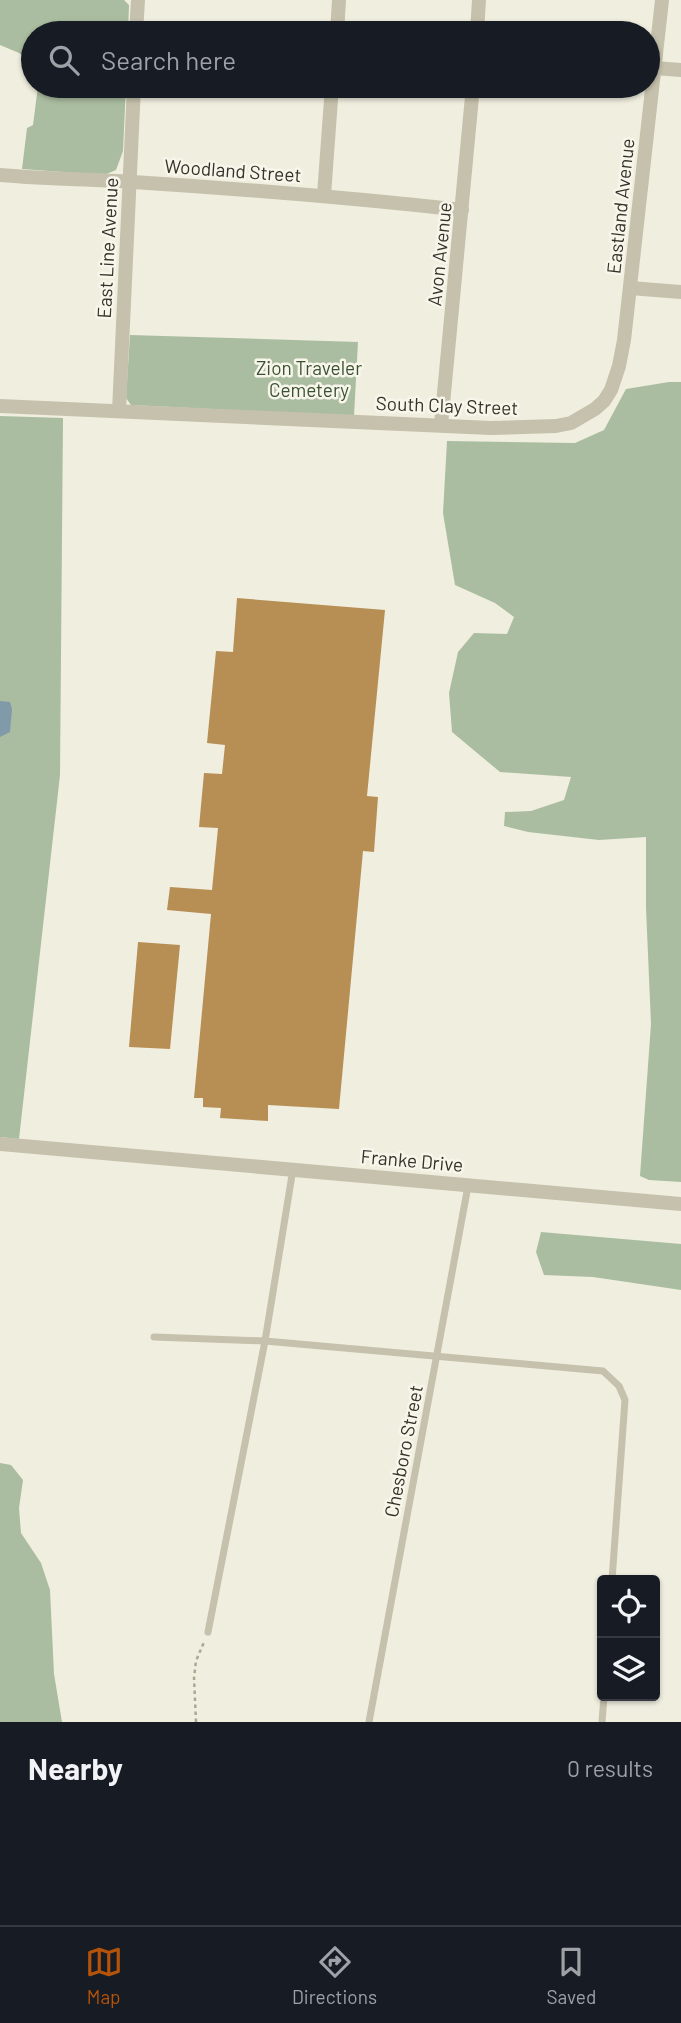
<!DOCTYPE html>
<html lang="en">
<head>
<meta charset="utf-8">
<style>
  body { margin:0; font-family:Barlow,sans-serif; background:#242831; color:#f1f3f6 }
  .controls { position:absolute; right:21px; bottom:21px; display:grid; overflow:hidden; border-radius:7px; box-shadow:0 2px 5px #0004 }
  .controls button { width:63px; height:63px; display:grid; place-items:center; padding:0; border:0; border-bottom:2px solid #363941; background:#171b24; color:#f1f3f6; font:35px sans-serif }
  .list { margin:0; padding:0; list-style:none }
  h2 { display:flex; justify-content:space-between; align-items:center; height:91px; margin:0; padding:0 28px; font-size:30px }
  h2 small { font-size:23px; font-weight:400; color:#9ea1a6 }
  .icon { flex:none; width:38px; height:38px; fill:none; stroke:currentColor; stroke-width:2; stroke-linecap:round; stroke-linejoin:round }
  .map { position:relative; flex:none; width:681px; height:1722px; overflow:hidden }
  .search { position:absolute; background:#171b24; box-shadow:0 2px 5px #0004; left:21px; right:21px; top:21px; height:77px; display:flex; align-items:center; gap:18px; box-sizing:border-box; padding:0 24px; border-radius:38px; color:#9ea1a6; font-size:26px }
  .sheet { height:203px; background:#171b24 }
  nav { display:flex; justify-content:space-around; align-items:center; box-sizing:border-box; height:98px; border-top:2px solid #363941; background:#171b24; font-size:19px; color:#9ea1a6 }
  nav a { display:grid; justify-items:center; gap:4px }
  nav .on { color:#b45309 }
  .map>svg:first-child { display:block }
</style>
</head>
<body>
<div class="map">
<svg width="681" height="1722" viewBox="0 0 681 1722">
  <rect width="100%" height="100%" fill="#f0eedf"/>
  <g fill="#aabda0">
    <path d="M0,0H124L129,5L128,33H33V63L19,53L0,45Z"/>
    <path d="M38,86H126L123,151L116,170L104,175L22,169L27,128L33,125Z"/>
    <path d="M130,335L358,342L354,416L131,405L126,398Z"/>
    <path d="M669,382H681V1182L649,1180L640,1176L651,1024L646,908V837L599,840L528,832L504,826L505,812L531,811L564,800L571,777L500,772L452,732L449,693L458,652L474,633L507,634L514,617L495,603L455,585L443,513L447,441L575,443L604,430L626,389Z"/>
    <path d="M0,416L63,418L60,775L19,1139L0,1137Z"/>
    <path d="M541,1232L681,1244V1290L593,1277L544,1275L536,1252Z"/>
    <path d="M0,1463L11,1465L23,1480L19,1508L21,1533L41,1563L50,1590L54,1674L62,1722H0Z"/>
  </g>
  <path fill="#819aa9" d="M0,701L10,702L12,709L10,732L0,737Z"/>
  <g fill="#b78f55">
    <path d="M237,598L385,610L367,796L378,797L374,852L363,851L339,1109L268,1105V1121L220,1118L221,1108L203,1107V1098H194L211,914L167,910L170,887L212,890L218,828L199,827L204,773L222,774L225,745L207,743L216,651L233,652Z"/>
    <path d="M138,942L180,945L170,1049L129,1047Z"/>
  </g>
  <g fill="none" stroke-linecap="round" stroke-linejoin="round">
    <path stroke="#ada792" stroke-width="2.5" stroke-dasharray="3.5 3.5" stroke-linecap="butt" d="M196,1722L194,1678L196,1661L204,1642"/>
    <g stroke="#c6c1ac" stroke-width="7">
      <path d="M154,1337L265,1341L603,1371L619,1386L625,1400L612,1580"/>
      <path d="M208,1632L265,1341L293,1169"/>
      <path d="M369,1722L468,1186"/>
      <path d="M602,1722L604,1696"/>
    </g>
    <g stroke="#c6c1ac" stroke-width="14">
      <path d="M136,33L138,0"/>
      <path d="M337,33L339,0"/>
      <path d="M477,33L479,0"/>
      <path d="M655,68L681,70"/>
      <path d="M0,175C44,179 89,179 133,182C243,189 353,198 462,210"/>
      <path d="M324,195L332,86"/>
      <path d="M630,288L681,292"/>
      <path d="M0,406L491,428L556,426L571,423L595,409L604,401L611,390L619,366L624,340L662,0"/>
      <path d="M119,411L134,86"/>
      <path d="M441,425L473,86"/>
      <path d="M0,1144L681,1204"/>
    </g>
  </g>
  <g text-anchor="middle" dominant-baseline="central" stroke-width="5" stroke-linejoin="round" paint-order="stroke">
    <g font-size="19" fill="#35322a" stroke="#f8f6eb">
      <text transform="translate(233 170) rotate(4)">Woodland Street</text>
      <text transform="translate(620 206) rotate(-84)">Eastland Avenue</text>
      <text transform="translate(107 248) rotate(-87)">East Line Avenue</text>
      <text transform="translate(439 254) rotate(-84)">Avon Avenue</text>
      <text transform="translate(447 405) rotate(2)">South Clay Street</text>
      <text transform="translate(412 1160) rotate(5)">Franke Drive</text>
      <text transform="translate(403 1451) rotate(-79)">Chesboro Street</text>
    </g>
    <g font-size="19" fill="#3a5131" stroke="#f8f6eb">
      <text x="309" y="367">Zion Traveler<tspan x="309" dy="22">Cemetery</tspan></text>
    </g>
  </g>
</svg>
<div class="controls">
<button><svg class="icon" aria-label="locate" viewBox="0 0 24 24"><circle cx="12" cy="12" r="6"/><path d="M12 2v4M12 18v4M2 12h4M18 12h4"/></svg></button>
<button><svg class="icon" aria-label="layers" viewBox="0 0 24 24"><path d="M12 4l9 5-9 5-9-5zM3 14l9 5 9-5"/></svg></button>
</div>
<div class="search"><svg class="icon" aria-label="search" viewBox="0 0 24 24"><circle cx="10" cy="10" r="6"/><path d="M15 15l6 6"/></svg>Search here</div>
</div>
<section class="sheet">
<h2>Nearby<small>0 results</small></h2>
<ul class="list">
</ul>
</section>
<nav>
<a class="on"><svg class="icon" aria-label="map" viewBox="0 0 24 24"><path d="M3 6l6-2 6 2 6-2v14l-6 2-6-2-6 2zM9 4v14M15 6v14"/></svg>Map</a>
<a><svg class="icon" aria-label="directions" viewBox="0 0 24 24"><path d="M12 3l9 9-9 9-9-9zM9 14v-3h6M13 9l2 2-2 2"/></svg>Directions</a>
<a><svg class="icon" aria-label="saved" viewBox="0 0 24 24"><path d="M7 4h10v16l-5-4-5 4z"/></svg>Saved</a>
</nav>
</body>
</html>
